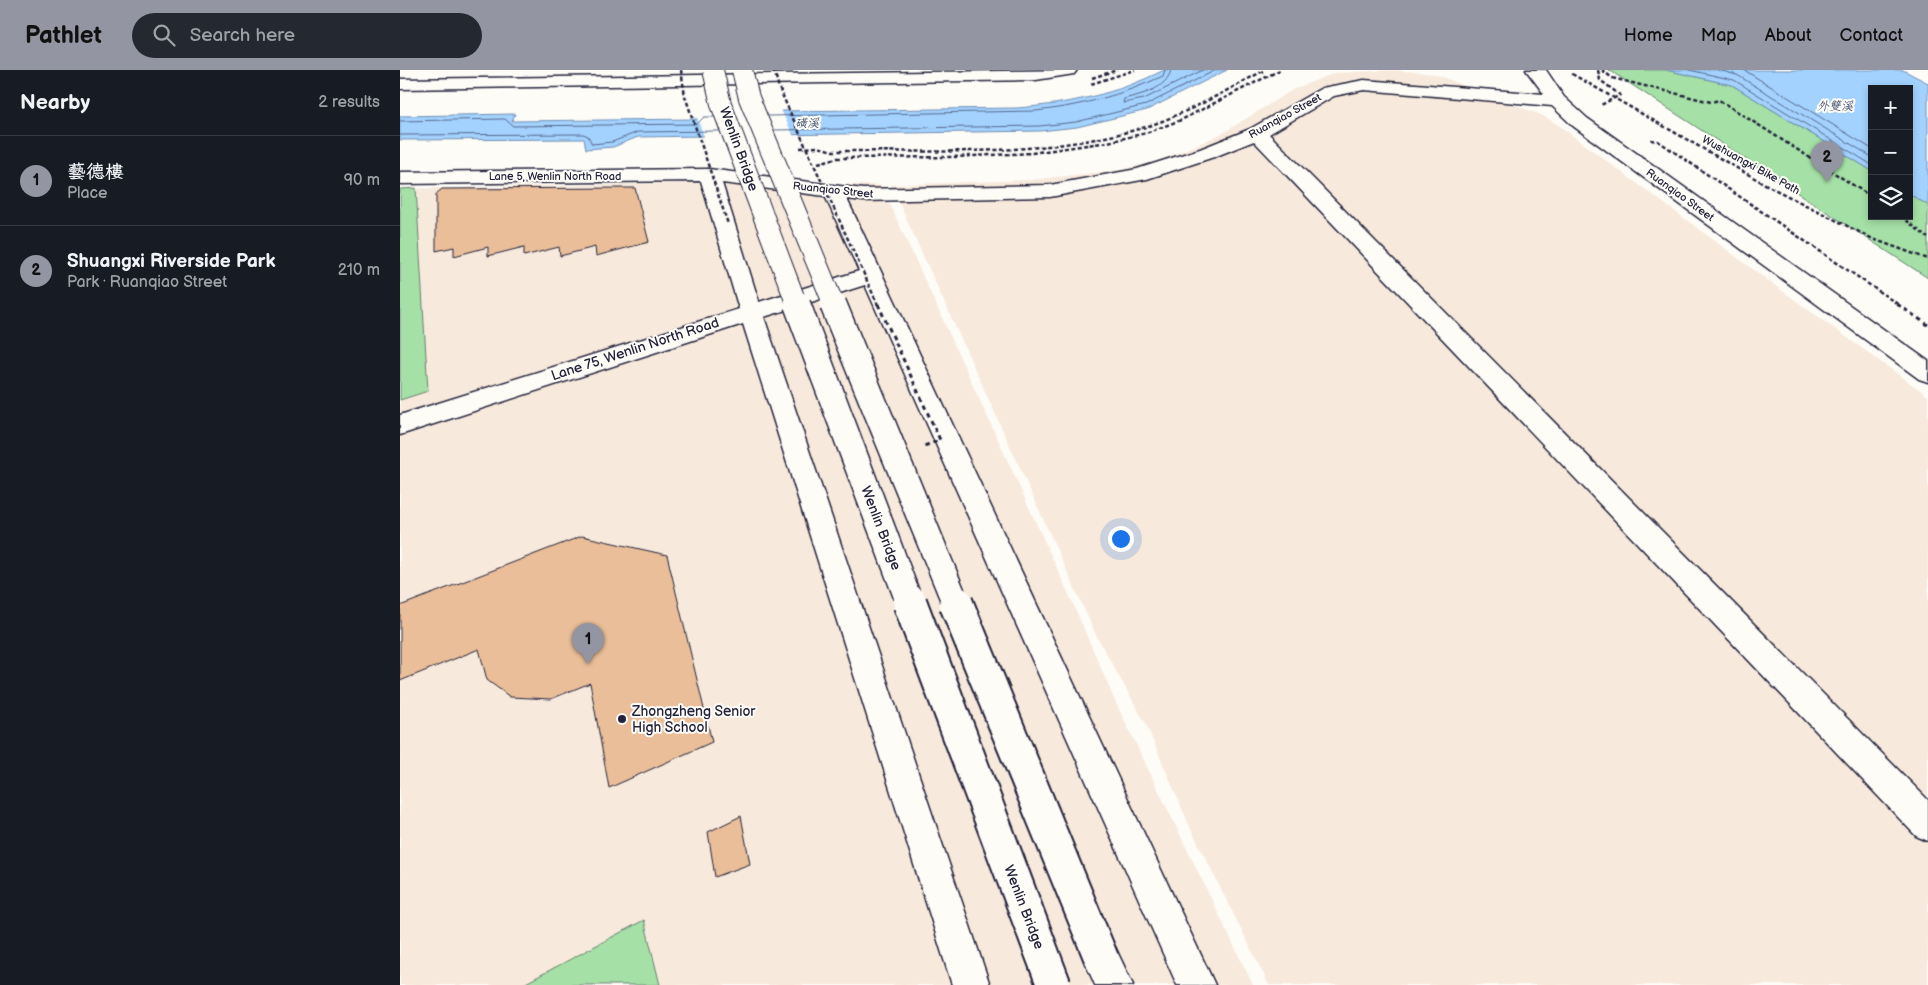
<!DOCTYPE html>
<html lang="en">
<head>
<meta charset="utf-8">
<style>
  body { margin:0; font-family:"Balsamiq Sans","LXGW WenKai TC",sans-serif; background:#242831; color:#f1f3f6 }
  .controls { position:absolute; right:15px; top:15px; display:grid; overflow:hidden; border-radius:0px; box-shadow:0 2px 8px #0003 }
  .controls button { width:45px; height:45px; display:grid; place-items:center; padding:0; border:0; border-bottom:1px solid #363941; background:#171b24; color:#f1f3f6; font:25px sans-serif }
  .you { position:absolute; left:720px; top:468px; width:18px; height:18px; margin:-12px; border:4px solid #fff; border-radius:50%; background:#1a73e8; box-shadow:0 0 0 8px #1a73e833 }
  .badge { display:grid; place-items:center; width:32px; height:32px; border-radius:50%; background:#9495a2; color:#111; font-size:16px; font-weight:700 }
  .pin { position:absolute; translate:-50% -41px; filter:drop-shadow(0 1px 2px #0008) }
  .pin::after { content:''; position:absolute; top:26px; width:18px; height:15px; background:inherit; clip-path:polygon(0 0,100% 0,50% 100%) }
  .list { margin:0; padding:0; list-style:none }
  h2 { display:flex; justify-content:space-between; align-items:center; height:65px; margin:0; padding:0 20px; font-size:21px }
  h2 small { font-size:16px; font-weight:400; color:#9ea1a6 }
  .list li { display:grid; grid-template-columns:32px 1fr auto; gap:15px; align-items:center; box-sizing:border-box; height:90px; padding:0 20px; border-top:1px solid #363941 }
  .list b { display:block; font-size:19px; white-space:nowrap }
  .list p { margin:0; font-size:16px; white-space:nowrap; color:#9ea1a6 }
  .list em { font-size:16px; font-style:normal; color:#9ea1a6 }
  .icon { flex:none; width:28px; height:28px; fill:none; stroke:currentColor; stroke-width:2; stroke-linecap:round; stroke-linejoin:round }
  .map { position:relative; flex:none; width:1528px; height:915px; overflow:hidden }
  header { display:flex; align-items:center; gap:30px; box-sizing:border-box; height:70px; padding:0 25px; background:#9495a2; color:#111 }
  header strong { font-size:24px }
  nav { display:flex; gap:28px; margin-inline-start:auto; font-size:18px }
  .search { width:350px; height:45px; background:#242831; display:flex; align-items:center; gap:12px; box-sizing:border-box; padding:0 18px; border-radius:28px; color:#9ea1a6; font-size:19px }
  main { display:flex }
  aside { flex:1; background:#171b24 }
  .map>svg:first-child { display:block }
</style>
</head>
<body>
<header>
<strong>Pathlet</strong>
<div class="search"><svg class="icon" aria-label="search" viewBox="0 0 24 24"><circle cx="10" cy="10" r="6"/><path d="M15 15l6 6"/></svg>Search here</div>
<nav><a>Home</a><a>Map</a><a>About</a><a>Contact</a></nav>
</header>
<main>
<aside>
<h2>Nearby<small>2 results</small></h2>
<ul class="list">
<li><span class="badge">1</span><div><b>藝德樓</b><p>Place</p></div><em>90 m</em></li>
<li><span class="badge">2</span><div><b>Shuangxi Riverside Park</b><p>Park · Ruanqiao Street</p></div><em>210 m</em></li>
</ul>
</aside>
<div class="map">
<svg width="1528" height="915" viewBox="0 0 1528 915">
  <rect width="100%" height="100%" fill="#fdfcf7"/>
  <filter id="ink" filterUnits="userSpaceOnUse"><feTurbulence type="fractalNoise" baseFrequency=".02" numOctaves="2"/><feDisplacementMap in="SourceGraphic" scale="10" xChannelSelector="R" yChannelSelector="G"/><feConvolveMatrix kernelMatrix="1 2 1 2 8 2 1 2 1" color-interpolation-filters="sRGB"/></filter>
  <g filter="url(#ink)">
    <g fill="#f7e9db">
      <path d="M994,0L1034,4L1141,45L1154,52L1381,220L1528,326V915H869L790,757L746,654L697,567L491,115L630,110L719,100L757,91L799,74L823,63L894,19L935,3Z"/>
      <path d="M279,113L481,115L670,527L715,631L853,915H0V119Z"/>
    </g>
    <g fill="#a5e0a6" stroke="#648170">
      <path d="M1209,0H1266L1332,15L1472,101V146H1509V124L1528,135V208Z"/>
      <path d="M16,118L28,321L0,330V119Z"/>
      <path d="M244,850L260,915H122Z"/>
    </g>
    <g fill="#a3d2ff" stroke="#6f8cb1">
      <path d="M764,0H827L747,40L677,57L640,61L238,67L213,77L186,79L184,69L0,70V46L115,44L112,51L297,49L301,42L617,38C669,34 717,24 764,0Z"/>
      <path d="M1266,0H1503L1528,13V135L1509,124V19H1472V101L1332,15Z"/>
    </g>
    <path fill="#fdfcf7" d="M380,38L394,67L305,69L296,45L301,39Z"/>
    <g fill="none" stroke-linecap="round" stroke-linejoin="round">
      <g stroke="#566889" stroke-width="1">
        <path d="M771,0C766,20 742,24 724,29L723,33L744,29L803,0"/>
        <path d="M1289,0L1334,10L1472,95"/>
        <path d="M1318,0L1337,5L1472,87"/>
        <path d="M1344,0L1472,79"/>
        <path d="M369,46L636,41C681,36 722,25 763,6L765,0"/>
        <path d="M0,51L105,49L113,56L297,54L304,47H314"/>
        <path d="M374,60L640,56L676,52L746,35L816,0"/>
        <path d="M0,65L183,64L188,66L192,74L212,72L238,62L319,61"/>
      </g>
    </g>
    <g fill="#e9be99" stroke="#22223b">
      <path d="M235,118L249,172L196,186L195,177L160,186L159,177L124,186V177L88,186V177L54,186V177L36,181V124L42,119Z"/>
      <path d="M182,466L267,485L312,672L209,718L190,613L151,629L110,627L87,610L79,579L0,611V536Z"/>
      <path d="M341,746L350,794L315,807L308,762Z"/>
    </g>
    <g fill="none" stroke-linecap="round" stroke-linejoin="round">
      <g stroke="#22223b" stroke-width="3">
        <g id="minor">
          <path d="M677,0L674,4L636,10L0,19V9Z"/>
          <path d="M1126,0H1146L1164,27L1187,48L1528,291V312L1519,309L1173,56L1152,36L964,20L934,26L869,64L1528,730V771L1516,766L854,71L814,87L747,109L650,127L463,131L447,129L815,915H777L465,215L364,247L590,915H552L343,254L0,365V345L339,239L301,111L0,114V102L309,99L463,119L650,115L737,99L800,79L850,59L922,18L964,10L1144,24ZM322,113L425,126L459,201L359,232Z"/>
          <path d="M702,872L715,877L733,915H695L684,890L689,877Z"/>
        </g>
      </g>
      <g stroke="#22223b" stroke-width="2.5" stroke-dasharray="4 2.5" stroke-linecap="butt">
        <path d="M1198,0L1200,10L1220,25L1201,35"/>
        <path d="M1202,0L1212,8L1311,32L1319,30L1472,127"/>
        <path d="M1172,4L1372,118L1473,169L1528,189"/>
        <path d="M692,8L717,0"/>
        <path d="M691,14L735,0"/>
        <path d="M1251,70L1258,71L1499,235"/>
        <path d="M400,78L418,77L433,81C536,81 642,87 742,58C785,45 825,21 865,0"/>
        <path d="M418,93L437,88L553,87L632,83L708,72L746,63L781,50L880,0"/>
        <path d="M1501,146L1528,168"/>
      </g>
      <path stroke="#22223b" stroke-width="3" stroke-dasharray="4.5 4" stroke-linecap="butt" d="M1497,234L1528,255"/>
      <use href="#minor" fill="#fdfcf7" fill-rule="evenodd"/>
      <g stroke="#22223b" stroke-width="22" stroke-linecap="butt">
        <g id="minor-bridge-far2">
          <path d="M313,0L321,34L397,235"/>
          <path d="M342,0L349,28L434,235"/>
        </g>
      </g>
      <g stroke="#22223b" stroke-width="29" stroke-linecap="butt">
        <g id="minor-bridge-far1">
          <path d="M397,234L510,534"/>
          <path d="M433,234L556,534"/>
        </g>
      </g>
      <g stroke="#22223b" stroke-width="37" stroke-linecap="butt">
        <g id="minor-bridge">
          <path d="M510,533L654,915"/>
          <path d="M556,533L702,890"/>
        </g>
      </g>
      <g stroke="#22223b" stroke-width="2.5" stroke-dasharray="4 2.5" stroke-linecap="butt">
        <path d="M281,0L285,26L328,154"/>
        <path d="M374,0L379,18L478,235"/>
      </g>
      <path stroke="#22223b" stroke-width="3" stroke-dasharray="4.5 4" stroke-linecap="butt" d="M478,234L540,370L524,376"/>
      <use href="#minor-bridge-far2" stroke="#fdfcf7" stroke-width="20"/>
      <use href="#minor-bridge-far1" stroke="#fdfcf7" stroke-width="26"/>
      <use href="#minor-bridge" stroke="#fdfcf7" stroke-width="33"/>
    </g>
  </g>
  <circle fill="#22223b" stroke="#fdfcf7" stroke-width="2" cx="222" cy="649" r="5"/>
  <g text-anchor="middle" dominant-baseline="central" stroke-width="4" stroke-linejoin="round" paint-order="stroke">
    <g font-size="11" fill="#22223b" stroke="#fdfcf7">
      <text transform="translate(885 46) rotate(-29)">Ruanqiao Street</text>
      <text transform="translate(1351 95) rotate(29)">Wushuangxi Bike Path</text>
      <text x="155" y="106">Lane 5, Wenlin North Road</text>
      <text transform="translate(433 120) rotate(6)">Ruanqiao Street</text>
      <text transform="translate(1280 125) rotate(36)">Ruanqiao Street</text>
    </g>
    <g font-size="12" font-style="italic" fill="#495776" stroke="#fdfcf7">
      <text x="1435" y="36">外雙溪</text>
      <text x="407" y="53">磺溪</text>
    </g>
    <g font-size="14" fill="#22223b" stroke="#fdfcf7">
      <text transform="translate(339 79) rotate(70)">Wenlin Bridge</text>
      <text transform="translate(235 279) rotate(-18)">Lane 75, Wenlin North Road</text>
      <text transform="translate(481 458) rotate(69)">Wenlin Bridge</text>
      <text transform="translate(624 837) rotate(69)">Wenlin Bridge</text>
    </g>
    <g font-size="14" fill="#22223b" stroke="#fdfcf7" text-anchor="start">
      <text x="232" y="641">Zhongzheng Senior<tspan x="232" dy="16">High School</tspan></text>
    </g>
  </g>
</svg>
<div class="controls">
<button>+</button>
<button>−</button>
<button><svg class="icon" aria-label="layers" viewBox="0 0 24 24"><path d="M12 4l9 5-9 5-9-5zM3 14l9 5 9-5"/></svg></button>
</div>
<div class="you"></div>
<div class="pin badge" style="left:188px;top:594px">1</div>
<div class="pin badge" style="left:1427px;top:112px">2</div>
</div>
</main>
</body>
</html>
